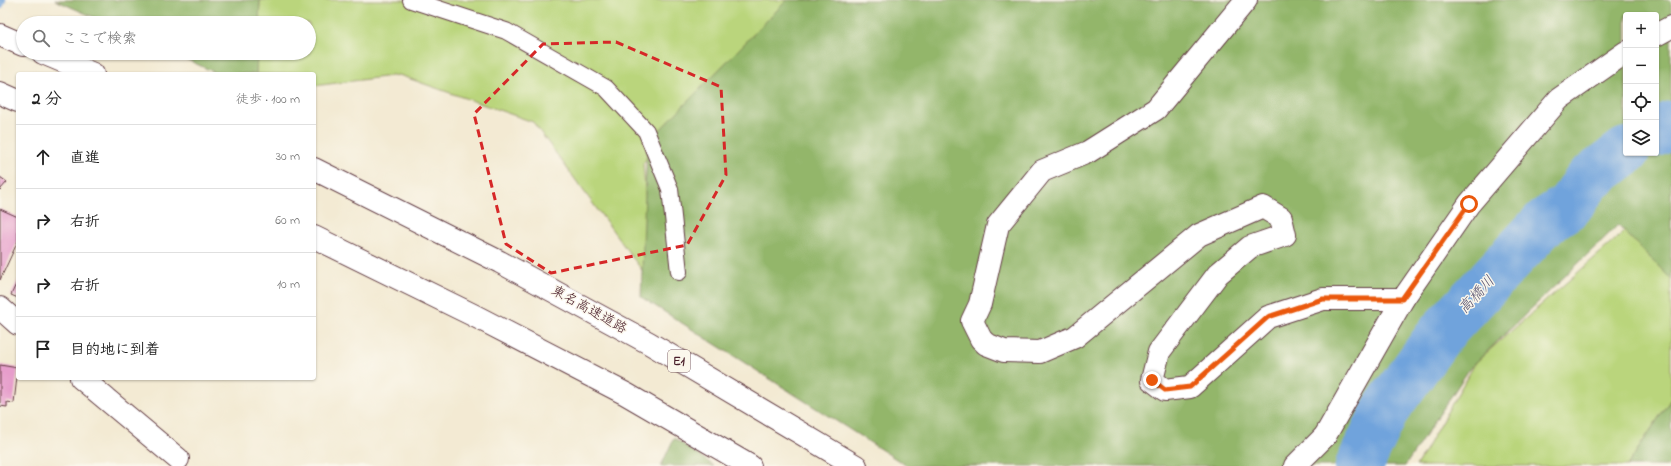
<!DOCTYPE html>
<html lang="ja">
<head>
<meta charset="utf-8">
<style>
  body { margin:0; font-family:"Indie Flower","Klee One",sans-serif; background:#f6f6f6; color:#222 }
  .controls { position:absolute; right:12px; top:12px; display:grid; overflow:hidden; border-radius:4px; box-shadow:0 1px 3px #0004 }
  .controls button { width:36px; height:36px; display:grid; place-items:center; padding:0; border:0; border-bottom:1px solid #e0e0e0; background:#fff; color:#222; font:20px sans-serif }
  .stop { position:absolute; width:12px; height:12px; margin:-9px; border:3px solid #ea580c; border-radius:50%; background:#fff }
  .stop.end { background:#ea580c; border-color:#fff; box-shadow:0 1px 4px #0008 }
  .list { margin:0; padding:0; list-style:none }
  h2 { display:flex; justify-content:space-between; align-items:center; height:52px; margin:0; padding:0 16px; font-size:17px }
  h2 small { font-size:13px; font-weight:400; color:#767676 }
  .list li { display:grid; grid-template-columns:26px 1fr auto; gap:12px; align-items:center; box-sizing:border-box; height:64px; padding:0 16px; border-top:1px solid #e0e0e0 }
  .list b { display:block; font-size:15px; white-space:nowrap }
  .list em { font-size:13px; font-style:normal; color:#767676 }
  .icon { flex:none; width:22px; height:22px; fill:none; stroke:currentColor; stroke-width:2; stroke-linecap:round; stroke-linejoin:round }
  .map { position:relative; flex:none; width:1671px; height:466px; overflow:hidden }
  .search { position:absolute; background:#fff; box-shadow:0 1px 3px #0004; left:16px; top:16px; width:300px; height:44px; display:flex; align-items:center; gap:10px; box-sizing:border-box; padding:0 14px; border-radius:22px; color:#767676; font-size:15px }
  .panel { position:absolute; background:#fff; box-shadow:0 1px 3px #0004; left:16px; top:72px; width:300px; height:308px; border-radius:4px }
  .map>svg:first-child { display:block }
</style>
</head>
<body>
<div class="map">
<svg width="1671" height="466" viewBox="0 0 1671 466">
  <rect width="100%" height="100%" fill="#fbf7ec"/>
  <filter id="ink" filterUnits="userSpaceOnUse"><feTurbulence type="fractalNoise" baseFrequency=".025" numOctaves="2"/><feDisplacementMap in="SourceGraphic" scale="8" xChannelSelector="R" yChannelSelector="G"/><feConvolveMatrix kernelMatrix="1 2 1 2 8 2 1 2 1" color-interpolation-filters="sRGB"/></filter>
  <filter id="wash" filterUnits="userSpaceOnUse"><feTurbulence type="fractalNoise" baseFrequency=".012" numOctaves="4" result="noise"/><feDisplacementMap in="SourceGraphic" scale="16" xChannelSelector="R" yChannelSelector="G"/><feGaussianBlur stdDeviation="0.9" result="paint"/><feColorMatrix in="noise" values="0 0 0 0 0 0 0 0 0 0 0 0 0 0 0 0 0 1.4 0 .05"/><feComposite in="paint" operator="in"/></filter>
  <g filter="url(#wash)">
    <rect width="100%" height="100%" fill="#f3ead3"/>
    <g fill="#bad57b" stroke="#827a53">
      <path d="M260,0H787L643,163L652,284L533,122L399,75L314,86V74H256L257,53H309V23H259Z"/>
      <path d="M1625,231L1671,279V399L1627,466H1416L1476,362Z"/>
    </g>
    <g fill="#93b66b" stroke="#6e6a4b" fill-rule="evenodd">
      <path d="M55,0H260L259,23H107Z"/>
      <path d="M787,0H1671V279L1618,225L1470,368L1405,466H907L641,297L647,143ZM1626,15H1656V153H1626Z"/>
      <path d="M173,53H257L256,74H218Z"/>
      <path d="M1671,399V466H1627Z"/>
      <path d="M674,438L714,466H661Z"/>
    </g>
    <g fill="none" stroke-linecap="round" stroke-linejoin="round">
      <path stroke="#70a3dc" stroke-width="8" d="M0,5L2,0"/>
      <g stroke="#70a3dc" stroke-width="48">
        <path d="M1656,133L1671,125"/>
        <path d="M1359,466L1386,409L1441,333L1546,221L1569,206L1589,179L1626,151"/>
      </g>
    </g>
    <g id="blocks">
      <g fill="#e69dcb">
        <path d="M0,177L7,182L0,190Z"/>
        <path d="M0,209L18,217V241L0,280Z"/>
        <path d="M18,280V298L11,295Z"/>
        <path d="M0,365L18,368L14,403L7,402V407L0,406Z"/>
      </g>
    </g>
  </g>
  <g filter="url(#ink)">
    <use href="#blocks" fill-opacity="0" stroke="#633d44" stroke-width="1"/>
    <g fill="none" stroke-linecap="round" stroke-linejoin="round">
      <g stroke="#633d44" stroke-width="18">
        <path id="service" d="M411,0L506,31L606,88L646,131L670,189L679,272"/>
      </g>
      <g stroke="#633d44" stroke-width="24">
        <g id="minor">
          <path d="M1246,0L1156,109L1088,152L1042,171L998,225L980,304L972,321L981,339L986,344L1004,351L1040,352L1075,337L1199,235L1263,207L1281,218L1285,235L1250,247L1218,274L1159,352L1152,380L1165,390L1190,387L1268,317L1323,299H1403"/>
          <path d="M0,308L18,324"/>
          <path d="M81,378L178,459"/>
          <path d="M1295,466L1325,436"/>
        </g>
      </g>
      <g stroke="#633d44" stroke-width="24">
        <g id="tertiary">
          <path d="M1656,35L1671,27"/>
          <path d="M1325,436L1403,299L1469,204L1559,99L1626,52"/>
        </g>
      </g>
      <g stroke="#633d44" stroke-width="24">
        <g id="motorway">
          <path d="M0,35L23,45"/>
          <path d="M43,53L93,74"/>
          <path d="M0,93L18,101"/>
          <path d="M314,169L500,262L649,343L856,466"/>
          <path d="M314,237L473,315L626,394L750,466"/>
        </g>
      </g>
      <use href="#service" stroke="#fff" stroke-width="16"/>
      <use href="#minor" stroke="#fff" stroke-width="22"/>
      <use href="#tertiary" stroke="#fff" stroke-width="22"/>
      <use href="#motorway" stroke="#fff" stroke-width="22"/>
    </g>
  </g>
  <g fill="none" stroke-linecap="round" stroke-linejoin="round" filter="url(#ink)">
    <path stroke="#ea580c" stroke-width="5" d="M1152,380L1165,390L1190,387L1268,317L1323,299H1402L1469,204"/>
  </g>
  <path fill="none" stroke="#d62828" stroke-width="3" stroke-dasharray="8 5" stroke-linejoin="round" d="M616,42L721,87L726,175L687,245L551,273L506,244L474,114L543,44Z"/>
  <g text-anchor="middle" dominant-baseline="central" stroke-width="3" stroke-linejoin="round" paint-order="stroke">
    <rect fill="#fbf7ec" stroke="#7f6065" stroke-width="1" x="668" y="350" width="22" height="22" rx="3"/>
    <g font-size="13" font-weight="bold" fill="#4a1f2b">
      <text x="679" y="361">E1</text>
    </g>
    <g font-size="14" fill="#4a1f2b" stroke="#fbf7ec">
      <text transform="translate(589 310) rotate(29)">東名高速道路</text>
    </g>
    <g font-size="15" font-style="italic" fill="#595472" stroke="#fbf7ec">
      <text transform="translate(1477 295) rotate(-47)">高橋川</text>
    </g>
  </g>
</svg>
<div class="controls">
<button>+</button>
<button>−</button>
<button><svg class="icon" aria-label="locate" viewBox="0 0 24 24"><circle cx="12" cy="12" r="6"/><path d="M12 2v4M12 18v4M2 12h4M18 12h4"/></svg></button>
<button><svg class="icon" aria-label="layers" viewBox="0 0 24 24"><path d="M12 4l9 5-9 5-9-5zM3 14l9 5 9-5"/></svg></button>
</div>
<div class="stop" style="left:1469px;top:204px"></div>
<div class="stop end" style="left:1152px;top:380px"></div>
<div class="search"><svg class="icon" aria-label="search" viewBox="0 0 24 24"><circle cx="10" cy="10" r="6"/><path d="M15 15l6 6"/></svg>ここで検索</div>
<section class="panel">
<h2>2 分<small>徒歩 · 100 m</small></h2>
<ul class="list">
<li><svg class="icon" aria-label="ahead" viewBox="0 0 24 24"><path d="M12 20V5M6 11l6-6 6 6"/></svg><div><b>直進</b></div><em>30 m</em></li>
<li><svg class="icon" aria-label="right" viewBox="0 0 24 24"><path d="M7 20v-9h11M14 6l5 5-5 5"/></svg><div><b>右折</b></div><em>60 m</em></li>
<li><svg class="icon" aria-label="right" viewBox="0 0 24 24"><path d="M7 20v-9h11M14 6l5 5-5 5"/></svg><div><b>右折</b></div><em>10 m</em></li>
<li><svg class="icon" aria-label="arrive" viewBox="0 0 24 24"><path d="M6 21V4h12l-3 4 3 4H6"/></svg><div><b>目的地に到着</b></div></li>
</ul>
</section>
</div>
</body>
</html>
